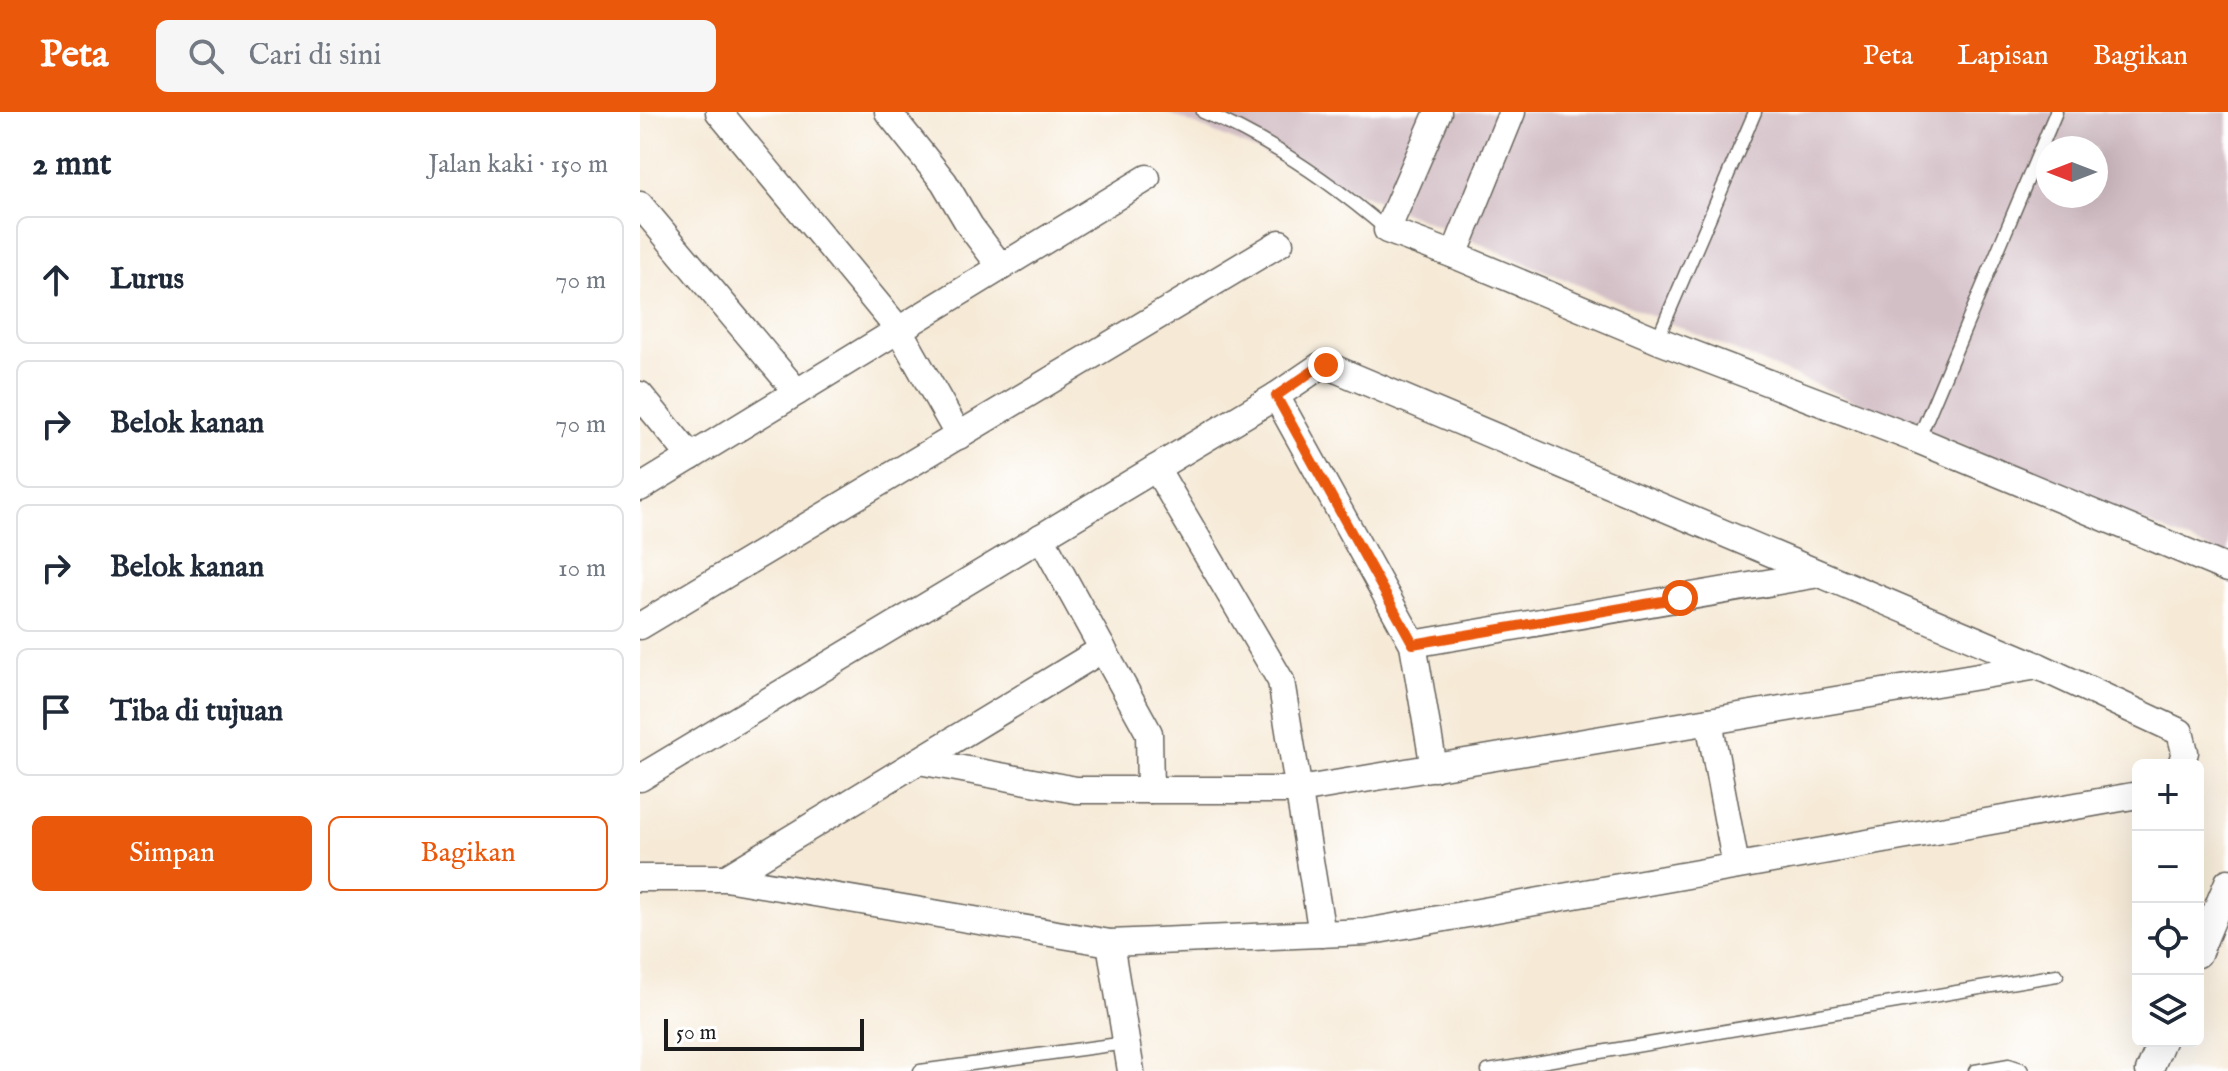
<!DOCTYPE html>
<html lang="id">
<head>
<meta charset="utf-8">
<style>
  body { margin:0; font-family:"IM FELL English",serif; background:#f6f6f7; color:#1f2937 }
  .controls { position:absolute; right:24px; bottom:24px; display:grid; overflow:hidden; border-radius:12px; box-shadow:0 8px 32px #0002 }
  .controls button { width:72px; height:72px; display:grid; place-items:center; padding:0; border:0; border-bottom:2px solid #e0e1e3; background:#fff; color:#1f2937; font:40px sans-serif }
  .compass { position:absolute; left:1396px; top:24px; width:72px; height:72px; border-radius:50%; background:#fff; box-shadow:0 8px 32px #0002; rotate:270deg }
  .scale { position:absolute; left:24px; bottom:20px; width:200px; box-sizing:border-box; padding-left:8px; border:4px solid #1c1c1c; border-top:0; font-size:22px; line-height:28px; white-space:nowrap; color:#1c1c1c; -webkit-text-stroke:6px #fff; paint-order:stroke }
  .stop { position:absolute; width:24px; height:24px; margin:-18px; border:6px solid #ea580c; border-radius:50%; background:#fff }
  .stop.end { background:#ea580c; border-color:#fff; box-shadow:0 2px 8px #0008 }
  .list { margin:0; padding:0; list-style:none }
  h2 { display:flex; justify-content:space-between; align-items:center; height:104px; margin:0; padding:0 32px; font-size:34px }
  h2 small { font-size:26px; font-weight:400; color:#747a83 }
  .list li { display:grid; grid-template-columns:52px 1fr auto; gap:24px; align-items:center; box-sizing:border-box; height:128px; margin:0 16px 16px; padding:0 16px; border:2px solid #e0e1e3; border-radius:12px }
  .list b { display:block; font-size:30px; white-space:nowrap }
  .list em { font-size:26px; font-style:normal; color:#747a83 }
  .actions { display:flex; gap:16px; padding:24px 32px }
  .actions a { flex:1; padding:18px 0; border:2px solid #ea580c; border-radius:12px; text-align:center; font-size:28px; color:#ea580c }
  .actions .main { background:#ea580c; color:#fff }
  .icon { flex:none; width:44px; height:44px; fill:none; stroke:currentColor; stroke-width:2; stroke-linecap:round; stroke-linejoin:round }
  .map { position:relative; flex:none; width:1588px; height:959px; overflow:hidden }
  header { display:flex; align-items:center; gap:48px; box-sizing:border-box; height:112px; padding:0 40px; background:#ea580c; color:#fff }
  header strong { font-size:38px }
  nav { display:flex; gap:44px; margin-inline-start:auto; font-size:28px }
  .search { width:560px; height:72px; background:#f6f6f7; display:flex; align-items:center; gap:20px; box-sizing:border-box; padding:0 28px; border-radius:12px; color:#747a83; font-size:30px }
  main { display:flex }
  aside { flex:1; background:#fff }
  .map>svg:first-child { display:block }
</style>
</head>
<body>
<header>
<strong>Peta</strong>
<div class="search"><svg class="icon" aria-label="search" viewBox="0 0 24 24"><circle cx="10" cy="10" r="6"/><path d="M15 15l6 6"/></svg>Cari di sini</div>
<nav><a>Peta</a><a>Lapisan</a><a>Bagikan</a></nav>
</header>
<main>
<aside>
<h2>2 mnt<small>Jalan kaki · 150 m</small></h2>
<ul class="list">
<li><svg class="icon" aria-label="ahead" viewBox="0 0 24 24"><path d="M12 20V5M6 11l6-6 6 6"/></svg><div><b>Lurus</b></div><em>70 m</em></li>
<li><svg class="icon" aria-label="right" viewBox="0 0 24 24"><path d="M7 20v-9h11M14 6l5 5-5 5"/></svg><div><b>Belok kanan</b></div><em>70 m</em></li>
<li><svg class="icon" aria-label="right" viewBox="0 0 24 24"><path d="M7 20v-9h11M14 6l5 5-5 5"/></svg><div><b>Belok kanan</b></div><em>10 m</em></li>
<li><svg class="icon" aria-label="arrive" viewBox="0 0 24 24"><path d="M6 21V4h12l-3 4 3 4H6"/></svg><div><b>Tiba di tujuan</b></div></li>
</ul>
<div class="actions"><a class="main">Simpan</a><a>Bagikan</a></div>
</aside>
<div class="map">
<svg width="1588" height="959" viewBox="0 0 1588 959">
  <rect width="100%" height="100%" fill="#fff"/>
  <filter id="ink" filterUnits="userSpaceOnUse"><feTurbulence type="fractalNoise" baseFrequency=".0125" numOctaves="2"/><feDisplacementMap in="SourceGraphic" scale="16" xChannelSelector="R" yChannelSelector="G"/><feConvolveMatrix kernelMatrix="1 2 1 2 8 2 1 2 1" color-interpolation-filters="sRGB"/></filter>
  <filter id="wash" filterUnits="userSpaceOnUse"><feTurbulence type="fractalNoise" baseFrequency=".006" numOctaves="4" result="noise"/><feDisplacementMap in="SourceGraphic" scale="32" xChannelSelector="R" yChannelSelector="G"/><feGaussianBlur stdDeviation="1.8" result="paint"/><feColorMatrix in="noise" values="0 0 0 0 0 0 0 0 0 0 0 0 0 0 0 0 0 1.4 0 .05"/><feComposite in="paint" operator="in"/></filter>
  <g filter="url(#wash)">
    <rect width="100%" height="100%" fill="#f6ead7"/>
    <path fill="#d2bec5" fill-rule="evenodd" d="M525,0H1588V445ZM1408,36H1456V84H1408Z"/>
  </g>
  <g filter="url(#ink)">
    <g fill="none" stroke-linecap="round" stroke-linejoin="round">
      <g stroke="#68645d" stroke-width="15">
        <g id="service">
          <path d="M563,0C630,28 692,71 747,118"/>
          <path d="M1017,228L1115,0"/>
          <path d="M1278,328L1416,0"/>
          <path d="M280,959L486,931"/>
          <path d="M848,959L1417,863"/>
          <path d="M1335,959L1369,953L1381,957L1382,959"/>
        </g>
      </g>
      <g stroke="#68645d" stroke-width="29">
        <g id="minor">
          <path d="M79,0L259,218L319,324"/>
          <path d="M248,0L304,70L330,114L361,155"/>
          <path d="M798,0L747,118L814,143L1017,228L1278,328L1588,457"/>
          <path d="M0,93L157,280"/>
          <path d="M814,143L872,0"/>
          <path d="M0,283L51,345"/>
          <path d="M636,284L773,532L794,656"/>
          <path d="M516,356L641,569L682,822"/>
          <path d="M0,376L507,66"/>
          <path d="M401,425L509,621L510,678"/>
          <path d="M0,514L640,131"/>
          <path d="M773,532L1179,462"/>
          <path d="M1069,609L1096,754"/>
          <path d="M279,649L436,678H659L1398,554"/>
          <path d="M0,666L636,284L680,254L686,253L1398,554L1540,620L1545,640L1541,653"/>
          <path d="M0,766H86L470,831L726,820L1498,683"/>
          <path d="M86,766L463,537"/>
          <path d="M470,831L491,959"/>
          <path d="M1558,842L1588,770"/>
          <path d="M1509,959L1522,929"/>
        </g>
      </g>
      <use href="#service" stroke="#fff" stroke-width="12"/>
      <use href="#minor" stroke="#fff" stroke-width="26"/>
    </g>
  </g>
  <g fill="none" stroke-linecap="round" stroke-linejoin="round" filter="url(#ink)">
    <path stroke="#ea580c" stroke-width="10" d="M686,253L680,254L636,284L773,532L1040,486"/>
  </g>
</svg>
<div class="controls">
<button>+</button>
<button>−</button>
<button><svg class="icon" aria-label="locate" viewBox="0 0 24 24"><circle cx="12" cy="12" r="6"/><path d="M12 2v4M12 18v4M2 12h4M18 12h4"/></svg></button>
<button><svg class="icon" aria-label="layers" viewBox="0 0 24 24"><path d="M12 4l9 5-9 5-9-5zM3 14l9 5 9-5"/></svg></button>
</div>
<svg class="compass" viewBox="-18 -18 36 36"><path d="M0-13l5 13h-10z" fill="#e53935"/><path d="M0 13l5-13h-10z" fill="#747a83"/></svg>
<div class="scale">50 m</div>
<div class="stop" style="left:1040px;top:486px"></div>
<div class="stop end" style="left:686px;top:253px"></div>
</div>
</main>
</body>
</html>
